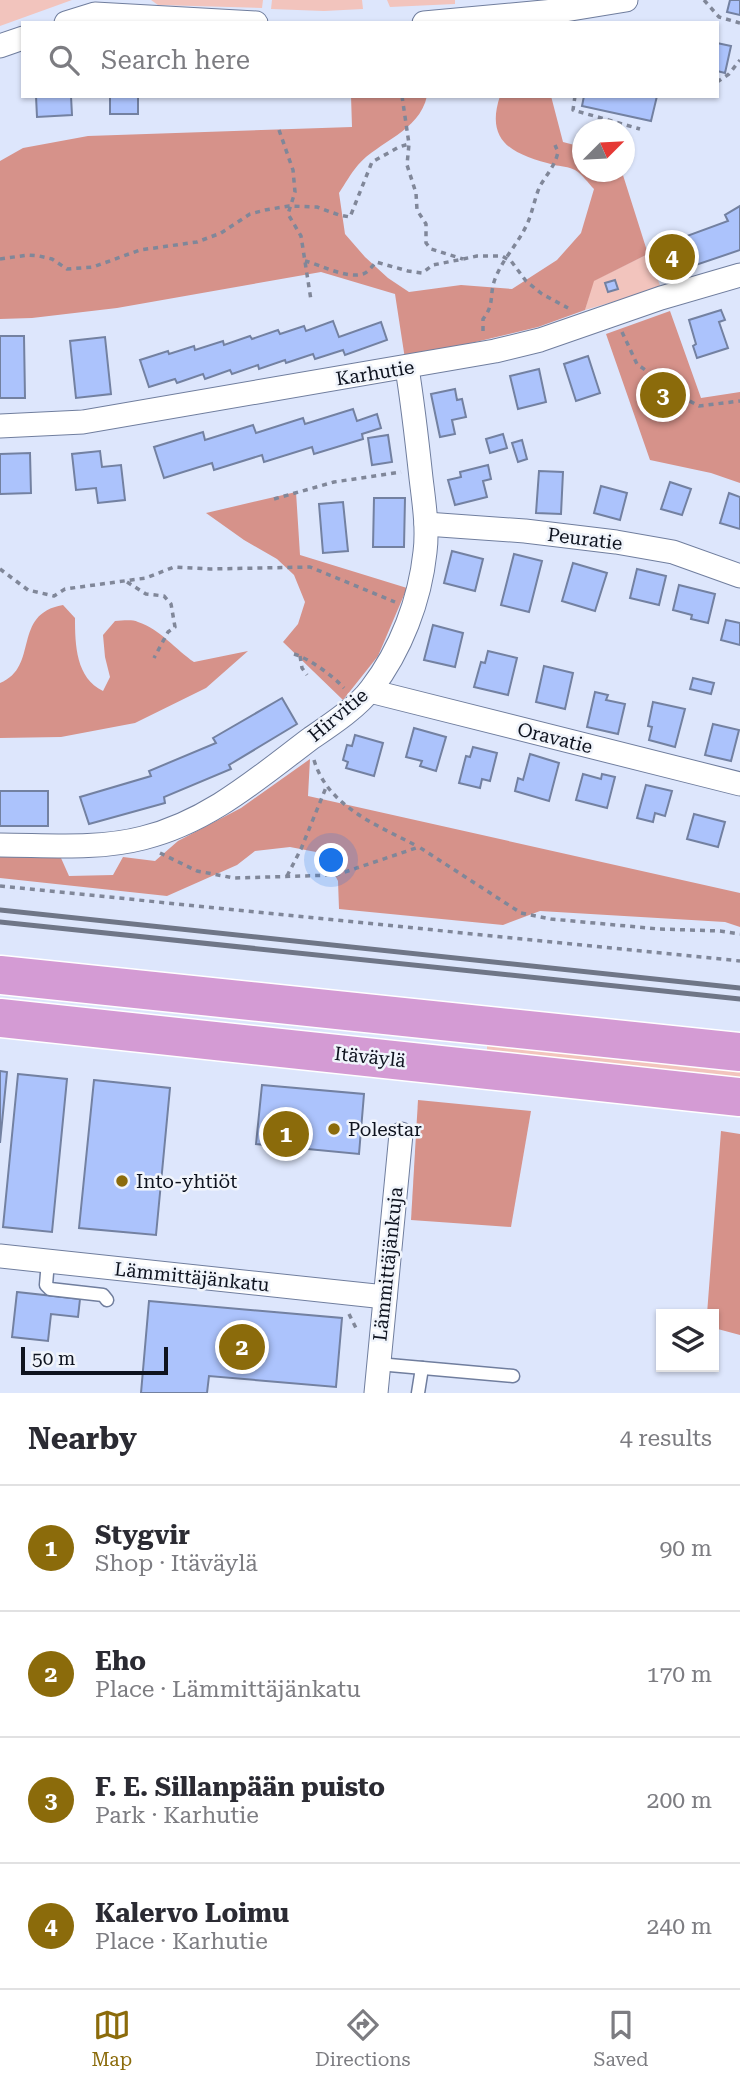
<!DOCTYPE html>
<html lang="en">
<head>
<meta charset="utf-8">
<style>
  body { margin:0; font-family:"Roboto Serif",serif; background:#f7f7f7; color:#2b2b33 }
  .controls { position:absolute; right:21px; bottom:21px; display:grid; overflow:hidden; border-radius:0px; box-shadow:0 2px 5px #0004 }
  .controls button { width:63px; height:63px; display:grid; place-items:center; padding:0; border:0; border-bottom:2px solid #e1e1e2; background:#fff; color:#2b2b33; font:35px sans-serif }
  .compass { position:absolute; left:572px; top:119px; width:63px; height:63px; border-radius:50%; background:#fff; box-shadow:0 2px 5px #0004; rotate:66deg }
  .scale { position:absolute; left:21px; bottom:18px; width:147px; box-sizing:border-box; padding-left:7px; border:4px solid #0e131f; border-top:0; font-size:19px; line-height:24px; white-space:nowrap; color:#0e131f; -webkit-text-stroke:5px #f0f4fb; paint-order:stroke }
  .you { position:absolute; left:332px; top:861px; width:24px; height:24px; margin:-18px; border:5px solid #fff; border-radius:50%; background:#1a73e8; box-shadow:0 0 0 10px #1a73e833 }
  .badge { display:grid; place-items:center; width:46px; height:46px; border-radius:50%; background:#8b6b0b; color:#fff; font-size:23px; font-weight:700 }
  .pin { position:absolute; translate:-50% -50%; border:4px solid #fff; box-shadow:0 2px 7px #0006 }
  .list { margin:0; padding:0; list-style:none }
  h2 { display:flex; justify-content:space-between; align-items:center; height:91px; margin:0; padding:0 28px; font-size:30px }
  h2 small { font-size:23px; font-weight:400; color:#7c7c81 }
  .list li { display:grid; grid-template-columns:46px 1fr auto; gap:21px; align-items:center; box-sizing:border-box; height:126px; padding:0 28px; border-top:2px solid #e1e1e2 }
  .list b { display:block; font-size:26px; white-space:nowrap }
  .list p { margin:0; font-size:23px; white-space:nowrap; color:#7c7c81 }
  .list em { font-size:23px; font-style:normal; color:#7c7c81 }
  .icon { flex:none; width:38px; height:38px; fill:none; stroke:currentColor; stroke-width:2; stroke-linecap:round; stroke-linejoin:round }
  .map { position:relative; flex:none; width:740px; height:1393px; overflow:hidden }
  .search { position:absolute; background:#fff; box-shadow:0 2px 5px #0004; left:21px; right:21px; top:21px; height:77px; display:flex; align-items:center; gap:18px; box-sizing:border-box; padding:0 24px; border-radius:0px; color:#7c7c81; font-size:26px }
  .sheet { height:595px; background:#fff }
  nav { display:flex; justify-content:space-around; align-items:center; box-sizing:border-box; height:98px; border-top:2px solid #e1e1e2; background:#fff; font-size:19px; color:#7c7c81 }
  nav a { display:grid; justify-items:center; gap:4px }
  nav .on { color:#8b6b0b }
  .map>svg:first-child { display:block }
</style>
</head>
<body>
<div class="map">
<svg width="740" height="1393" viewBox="0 0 740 1393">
  <rect width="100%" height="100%" fill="#dde6fc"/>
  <g fill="#f2c4bd">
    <path d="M0,0H72L0,26Z"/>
    <path d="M151,0H263L262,8L158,5Z"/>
    <path d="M272,0H362L363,9L324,11L271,9Z"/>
    <path d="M387,0H455V4L390,7Z"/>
    <path d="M648,254L661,288L585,310L593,281Z"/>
    <path d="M487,1040L740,1065V1082L487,1057Z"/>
  </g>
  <g fill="#d6928a">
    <path d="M351,96H427C419,132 379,141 358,165C351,173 345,184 339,193L345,234L365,257L388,278L409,292L461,285L512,289L557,260L581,233L594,189C589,184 582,174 575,170C569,167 560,166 554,165C516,155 484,144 500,96H551L563,142L582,147V172H622L648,254L594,281L585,310L538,327L405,359L395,294L321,272L117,308L32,318L0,319V161L23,148L88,136L352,127Z"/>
    <path d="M670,311L701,398L740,392V483L711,473L650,460L606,334Z"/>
    <path d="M296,492L300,555L407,588L378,656L343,700L283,642L298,624L305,602L294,575L277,559L244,540L206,513Z"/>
    <path d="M63,605L75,618C75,645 76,678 103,691L110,677L105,657L103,635L115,621C122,621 131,619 138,622C160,629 176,650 194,662L248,651L206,688L135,723L61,737L0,738V683C40,667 11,614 63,605Z"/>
    <path d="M310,759L308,796L740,893V927L725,922L540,911L503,925L339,909L338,881L328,862L316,852L290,847L255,851L237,865L167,896L0,878V854L61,858L69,876L113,875L123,857L155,861L178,841L241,808Z"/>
    <path d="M418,1100L531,1111L511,1227L411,1220Z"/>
    <path d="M721,1131L740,1134V1335L714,1328V1314H707Z"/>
  </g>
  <g fill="#acc3fc" stroke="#7381a1" stroke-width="2">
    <path d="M730,0H740V15L727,12Z"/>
    <path d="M717,43L731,46L725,73L717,71Z"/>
    <path d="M36,96H71L72,115L37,117Z"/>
    <rect x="110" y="96" width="28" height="18"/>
    <path d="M584,96H657L651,121L582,106Z"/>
    <path d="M740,206V250L675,272L665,244L728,221L725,215Z"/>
    <path d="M615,280L618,289L608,292L605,283Z"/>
    <path d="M721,310L725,320L719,322L728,348L697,358L693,346L696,344L689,320Z"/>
    <path d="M333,321L339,337L381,322L387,340L345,355L343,350L315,359L313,354L286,363L285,360L259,369L258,365L232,374L230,370L205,379L203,374L177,383L175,379L149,387L140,360L168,351L169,354L194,346L195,350L223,341L224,345L250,336L252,339L278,330L280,334L304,326L306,331Z"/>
    <path d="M0,336H24L25,398H0Z"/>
    <path d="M105,337L111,394L76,398L70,341Z"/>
    <path d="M588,356L600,393L576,401L564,364Z"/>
    <path d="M539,369L546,402L518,409L510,376Z"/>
    <path d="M455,389L457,400L462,399L466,417L452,420L455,434L440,437L431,394Z"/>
    <path d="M353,409L357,421L377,414L381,428L362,434L363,439L314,454L312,447L264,462L262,455L214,470L212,463L164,478L154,447L203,432L205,440L253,425L256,433L303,418L305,424Z"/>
    <path d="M503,434L507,448L490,453L486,439Z"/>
    <path d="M388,435L392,462L372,465L368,438Z"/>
    <path d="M522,440L527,459L518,462L512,443Z"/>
    <path d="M100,451L102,467L121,465L125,500L98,503L96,488L76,490L72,454Z"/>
    <path d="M30,453L31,493L0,494V454Z"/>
    <path d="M488,465L491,479L483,481L487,497L455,505L448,480L461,477L460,472Z"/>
    <path d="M539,471L563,472L561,514L536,513Z"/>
    <path d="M670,482L691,489L682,515L661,509Z"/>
    <path d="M601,486L627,493L620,520L594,513Z"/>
    <path d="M729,493L740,497V529L720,523Z"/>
    <path d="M374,498H405L404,547H373Z"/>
    <path d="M343,502L348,551L323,553L319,504Z"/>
    <path d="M452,551L483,559L475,591L444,583Z"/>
    <path d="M514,554L542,561L529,612L501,605Z"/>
    <path d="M573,563L607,573L595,611L562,601Z"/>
    <path d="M637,569L666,576L659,605L630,598Z"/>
    <path d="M679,585L715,594L708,623L691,619L692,615L673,610Z"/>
    <path d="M726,620L740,623V645L721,640Z"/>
    <path d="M433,625L463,633L455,667L424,660Z"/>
    <path d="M488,651L517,658L508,695L474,687L481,662L485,663Z"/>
    <path d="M544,666L573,673L565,709L536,702Z"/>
    <path d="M693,678L714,683L711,694L690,689Z"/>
    <path d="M595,692L608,695L606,700L625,704L618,734L587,727Z"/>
    <path d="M282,698L297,724L229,765L231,769L164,797L165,803L89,824L80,797L151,776L149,771L216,743L213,738Z"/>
    <path d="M653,702L685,709L675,747L649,740L652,727L648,726Z"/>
    <path d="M713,724L739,730L731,761L705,755Z"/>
    <path d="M414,728L446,737L436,771L420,766L422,761L406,757Z"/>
    <path d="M355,735L383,743L374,776L346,768L348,762L343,760L347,745L352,746Z"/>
    <path d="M473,747L497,753L490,781L482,779L480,788L459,783L466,756L470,757Z"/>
    <path d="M530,754L559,763L549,801L515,791L518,778L523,780Z"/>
    <path d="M583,774L601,779L602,774L615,777L607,808L576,800Z"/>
    <path d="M646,785L672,791L665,816L655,813L653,822L637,818Z"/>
    <rect x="0" y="791" width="48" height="35"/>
    <path d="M694,814L725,822L718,847L687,839Z"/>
    <path d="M0,1071L7,1072L0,1143Z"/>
    <path d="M18,1074L67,1079L52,1232L3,1227Z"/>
    <path d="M94,1080L170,1088L156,1235L79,1228Z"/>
    <path d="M262,1085L364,1094L359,1154L256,1144Z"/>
    <path d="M17,1292L80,1299L78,1317L51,1314L48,1341L12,1337Z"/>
    <path d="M149,1301L342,1318L336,1387L209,1376L207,1393H141Z"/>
  </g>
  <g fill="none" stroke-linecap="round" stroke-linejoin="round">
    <g stroke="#707e9e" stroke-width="15">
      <g id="service">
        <path d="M48,1261L46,1285L50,1289L103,1295L107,1300"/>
        <path d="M378,1364L513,1376"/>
        <path d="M418,1393L422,1368"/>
      </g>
    </g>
    <g stroke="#707e9e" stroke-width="25">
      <g id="minor">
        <path d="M66,23L95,14L256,23"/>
        <path d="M424,23L565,10L626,0"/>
        <path d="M0,46L23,38"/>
        <path d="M0,426L83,422L495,351L540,340L661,298L740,275"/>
        <path d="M426,524L525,531L616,542L673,552L740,576"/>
        <path d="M370,691L740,784"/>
        <path d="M0,845C46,845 97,850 143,838C208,822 257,779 310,739C329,726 358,707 371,689C401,650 420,600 425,552C428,528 424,503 421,478C417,441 413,405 407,368"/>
        <path d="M0,1256L385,1297"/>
        <path d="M376,1393L401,1134"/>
      </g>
    </g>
    <g stroke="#fff" stroke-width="41">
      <g id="trunk">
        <path d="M0,975L740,1052"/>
        <path d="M0,1018L740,1097"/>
      </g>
    </g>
    <g stroke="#808799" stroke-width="3.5" stroke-dasharray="5 5" stroke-linecap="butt">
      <path d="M704,0L719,17L740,23"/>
      <path d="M717,82L729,74L740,60"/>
      <path d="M402,96L409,144L407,165L416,193L417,210L426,224V243L431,249L463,259"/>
      <path d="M575,96L573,110L640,129"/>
      <path d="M279,130L293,170L295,192L288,214L301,236L311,300"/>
      <path d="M0,259L28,255L39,256L52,259L67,269L93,267L140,250L197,242L221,233L250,214L265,210L289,206L317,207L339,215L350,217L372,162L399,147L409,144"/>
      <path d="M305,261C321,265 346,279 363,274C369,272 372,266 376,262L408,271L422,273L433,265L463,259L477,256H502L511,261L526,281L542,294L568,308"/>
      <path d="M483,331V319C495,304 489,295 495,279C503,258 519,243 528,222C533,210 535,197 540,186C547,174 555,166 558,152L555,145"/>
      <path d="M622,332L637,364L682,397L699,406L740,401"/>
      <path d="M274,499L334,482L401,472"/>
      <path d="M0,569L28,590L54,596L65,589L146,578L174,567L210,569L310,567L395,602"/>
      <path d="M127,582L146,594L164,596L171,604L175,627L168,632L154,658"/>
      <path d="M294,654C310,659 333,676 344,688"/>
      <path d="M300,656L302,668L307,675"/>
      <path d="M314,760C328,807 377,825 417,846"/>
      <path d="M160,853L197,871L234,878L336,875L419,847L521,913L551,919L659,929L720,931L740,934"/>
      <path d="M287,876L301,849L327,785"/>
      <path d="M0,886L740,961"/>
      <path d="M349,1314L356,1328"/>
    </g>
    <use href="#service" stroke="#fff" stroke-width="12"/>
    <use href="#minor" stroke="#fff" stroke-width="23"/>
    <use href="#trunk" stroke="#d49bd4" stroke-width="38"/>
    <g stroke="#6f7687" stroke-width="5">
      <path d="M0,910L740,988"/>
      <path d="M0,922L740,999"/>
    </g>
  </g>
  <g fill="#8b6b0b" stroke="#f0f4fb" stroke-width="2.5">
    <circle cx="334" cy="1129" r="7"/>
    <circle cx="122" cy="1181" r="7"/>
  </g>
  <g text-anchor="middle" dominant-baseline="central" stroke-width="5" stroke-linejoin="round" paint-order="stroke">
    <g font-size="19" fill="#0e131f" stroke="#f0f4fb">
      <text transform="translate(375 373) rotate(-9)">Karhutie</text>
      <text transform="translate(585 539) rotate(7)">Peuratie</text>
      <text transform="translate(338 715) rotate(-40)">Hirvitie</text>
      <text transform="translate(555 738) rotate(14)">Oravatie</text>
      <text transform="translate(370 1057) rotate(6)">Itäväylä</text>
      <text transform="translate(388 1264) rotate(-84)">Lämmittäjänkuja</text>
      <text transform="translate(192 1277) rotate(6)">Lämmittäjänkatu</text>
    </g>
    <g font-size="19" fill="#0e131f" stroke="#f0f4fb" text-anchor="start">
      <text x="348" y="1129">Polestar</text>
      <text x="136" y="1181">Into-yhtiöt</text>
    </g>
  </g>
</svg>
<div class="controls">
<button><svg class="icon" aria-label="layers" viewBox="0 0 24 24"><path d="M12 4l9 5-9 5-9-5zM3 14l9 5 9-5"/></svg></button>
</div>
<svg class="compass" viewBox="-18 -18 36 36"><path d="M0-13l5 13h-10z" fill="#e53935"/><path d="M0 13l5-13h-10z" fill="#7c7c81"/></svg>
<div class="scale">50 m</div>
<div class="you"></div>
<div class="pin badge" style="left:286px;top:1134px">1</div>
<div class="pin badge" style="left:242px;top:1347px">2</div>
<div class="pin badge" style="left:663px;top:395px">3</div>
<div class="pin badge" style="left:672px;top:257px">4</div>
<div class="search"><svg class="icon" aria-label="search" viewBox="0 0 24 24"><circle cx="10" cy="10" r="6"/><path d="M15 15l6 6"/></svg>Search here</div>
</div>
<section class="sheet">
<h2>Nearby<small>4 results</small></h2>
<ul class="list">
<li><span class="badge">1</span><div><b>Stygvir</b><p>Shop · Itäväylä</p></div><em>90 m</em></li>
<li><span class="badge">2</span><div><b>Eho</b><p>Place · Lämmittäjänkatu</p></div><em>170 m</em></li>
<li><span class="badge">3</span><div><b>F. E. Sillanpään puisto</b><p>Park · Karhutie</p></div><em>200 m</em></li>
<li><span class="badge">4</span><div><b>Kalervo Loimu</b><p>Place · Karhutie</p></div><em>240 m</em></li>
</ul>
</section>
<nav>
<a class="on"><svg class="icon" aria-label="map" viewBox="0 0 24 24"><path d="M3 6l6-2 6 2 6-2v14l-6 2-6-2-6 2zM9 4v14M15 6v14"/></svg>Map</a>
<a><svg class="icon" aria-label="directions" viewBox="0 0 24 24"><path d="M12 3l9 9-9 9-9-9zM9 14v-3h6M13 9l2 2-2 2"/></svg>Directions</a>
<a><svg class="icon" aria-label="saved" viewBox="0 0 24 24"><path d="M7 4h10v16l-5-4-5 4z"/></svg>Saved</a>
</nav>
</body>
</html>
